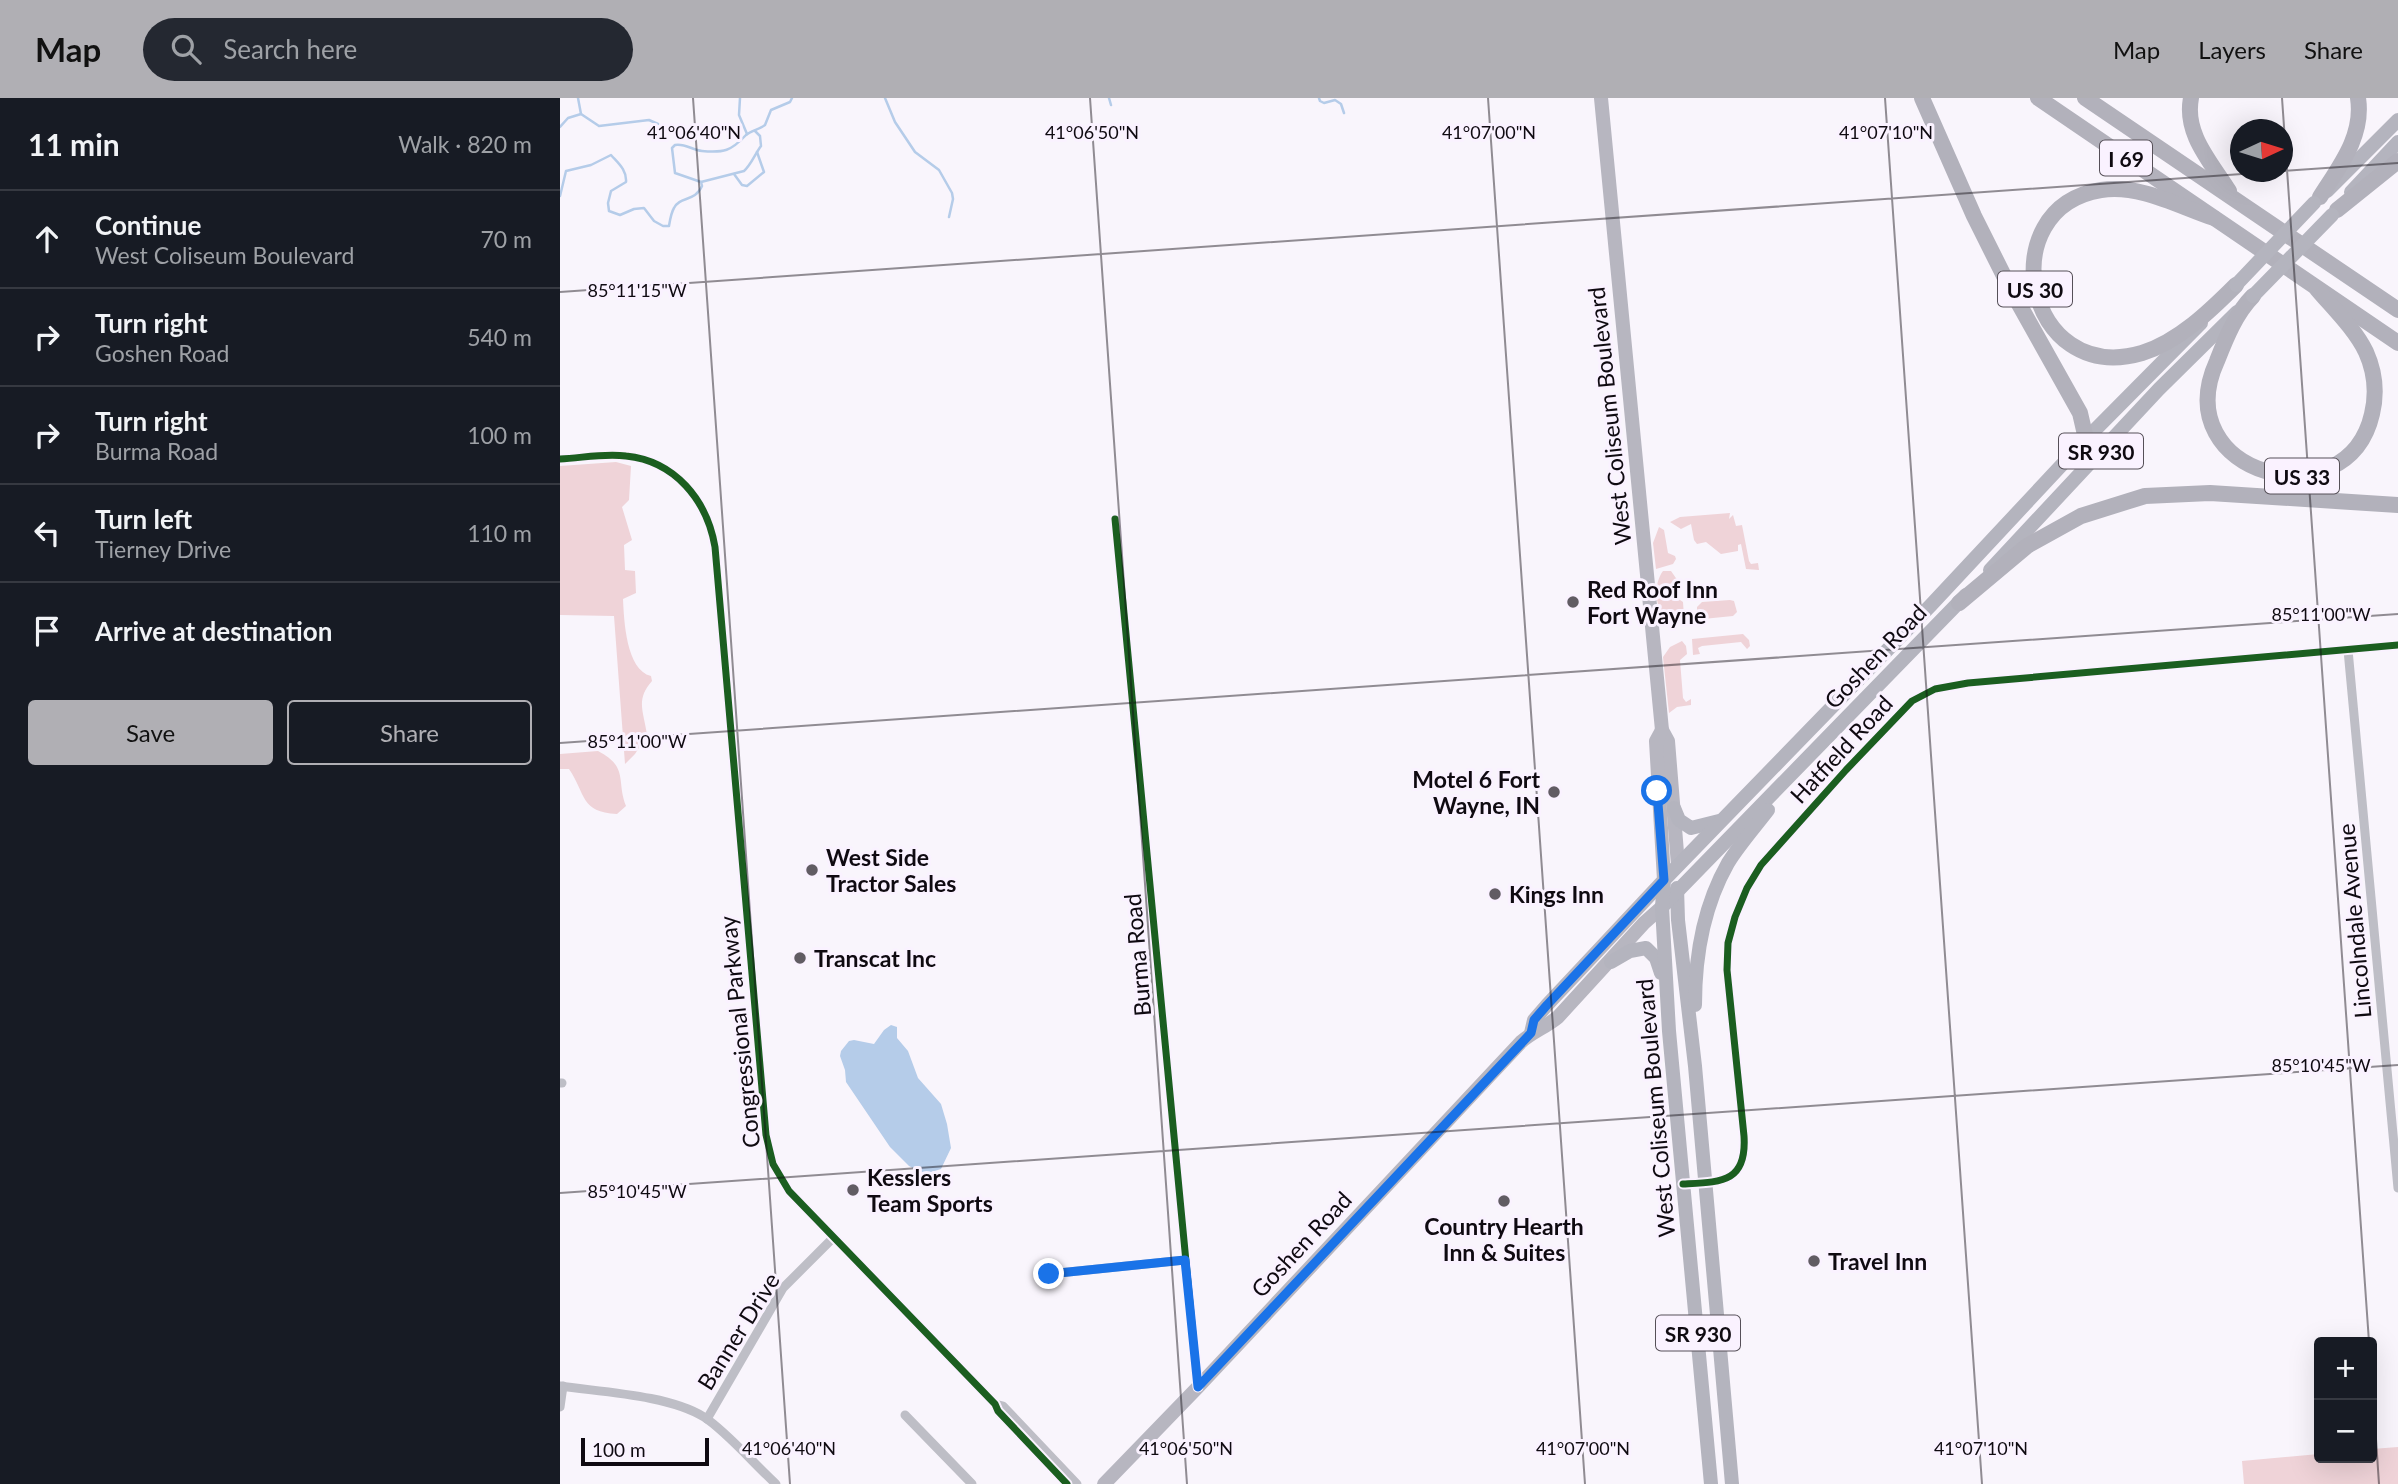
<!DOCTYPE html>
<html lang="en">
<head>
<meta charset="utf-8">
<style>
  body { margin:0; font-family:Lato,sans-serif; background:#242831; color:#f1f3f6 }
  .controls { position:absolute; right:21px; bottom:21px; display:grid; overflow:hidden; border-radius:7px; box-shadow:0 7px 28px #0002 }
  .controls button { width:63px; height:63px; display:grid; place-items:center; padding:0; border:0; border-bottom:2px solid #363941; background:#171b24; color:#f1f3f6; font:35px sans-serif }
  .compass { position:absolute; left:1670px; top:21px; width:63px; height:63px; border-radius:50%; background:#171b24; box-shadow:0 7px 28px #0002; rotate:86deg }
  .scale { position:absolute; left:21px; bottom:18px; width:128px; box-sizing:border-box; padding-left:7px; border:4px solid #0f0a11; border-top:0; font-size:19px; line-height:24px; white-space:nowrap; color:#0f0a11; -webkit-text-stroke:5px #faf2ff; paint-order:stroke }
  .stop { position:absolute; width:21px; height:21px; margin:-16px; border:5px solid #1a73e8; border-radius:50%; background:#fff }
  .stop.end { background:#1a73e8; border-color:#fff; box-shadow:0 2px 7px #0008 }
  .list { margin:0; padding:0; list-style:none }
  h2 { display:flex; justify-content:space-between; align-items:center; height:91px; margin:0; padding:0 28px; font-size:30px }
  h2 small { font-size:23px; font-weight:400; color:#9ea1a6 }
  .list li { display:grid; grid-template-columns:46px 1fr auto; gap:21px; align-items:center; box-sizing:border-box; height:98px; padding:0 28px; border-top:2px solid #363941 }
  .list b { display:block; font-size:26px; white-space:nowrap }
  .list p { margin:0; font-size:23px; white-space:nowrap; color:#9ea1a6 }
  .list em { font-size:23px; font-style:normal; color:#9ea1a6 }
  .actions { display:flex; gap:14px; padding:21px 28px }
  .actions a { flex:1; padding:16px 0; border:2px solid #b0afb4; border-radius:7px; text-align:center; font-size:24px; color:#b0afb4 }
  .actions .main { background:#b0afb4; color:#111 }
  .icon { flex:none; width:38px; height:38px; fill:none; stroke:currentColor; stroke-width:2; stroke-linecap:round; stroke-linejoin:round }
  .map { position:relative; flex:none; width:1838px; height:1386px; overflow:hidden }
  header { display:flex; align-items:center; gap:42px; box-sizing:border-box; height:98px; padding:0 35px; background:#b0afb4; color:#111 }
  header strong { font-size:33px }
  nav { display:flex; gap:38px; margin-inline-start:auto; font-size:24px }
  .search { width:490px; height:63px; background:#242831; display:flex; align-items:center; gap:18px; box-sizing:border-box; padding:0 24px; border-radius:38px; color:#9ea1a6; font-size:26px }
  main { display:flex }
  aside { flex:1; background:#171b24 }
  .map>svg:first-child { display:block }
</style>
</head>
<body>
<header>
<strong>Map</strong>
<div class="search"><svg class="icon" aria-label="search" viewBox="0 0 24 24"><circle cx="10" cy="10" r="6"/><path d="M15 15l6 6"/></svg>Search here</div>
<nav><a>Map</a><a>Layers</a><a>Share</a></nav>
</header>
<main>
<aside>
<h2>11 min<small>Walk · 820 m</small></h2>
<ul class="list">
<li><svg class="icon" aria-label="ahead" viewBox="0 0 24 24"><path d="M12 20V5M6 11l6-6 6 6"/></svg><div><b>Continue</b><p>West Coliseum Boulevard</p></div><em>70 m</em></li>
<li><svg class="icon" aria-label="right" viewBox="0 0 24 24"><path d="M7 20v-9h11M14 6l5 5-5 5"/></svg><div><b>Turn right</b><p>Goshen Road</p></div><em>540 m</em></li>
<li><svg class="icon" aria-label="right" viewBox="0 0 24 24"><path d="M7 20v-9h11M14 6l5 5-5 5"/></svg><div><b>Turn right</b><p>Burma Road</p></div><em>100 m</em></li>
<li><svg class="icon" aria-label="left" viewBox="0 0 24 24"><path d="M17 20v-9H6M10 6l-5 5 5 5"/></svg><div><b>Turn left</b><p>Tierney Drive</p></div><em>110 m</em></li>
<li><svg class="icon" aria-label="arrive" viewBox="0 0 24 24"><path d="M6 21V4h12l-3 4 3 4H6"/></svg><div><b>Arrive at destination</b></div></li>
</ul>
<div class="actions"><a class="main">Save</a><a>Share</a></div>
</aside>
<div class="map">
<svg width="1838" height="1386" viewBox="0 0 1838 1386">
  <rect width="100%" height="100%" fill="#f9f5fc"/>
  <g fill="#efd3d8">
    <path d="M56,364L71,368L69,402L62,409L72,442L64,447L65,472L75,473L76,495L63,501C64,522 66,572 91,578L92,583C75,602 84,614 87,637L75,656L65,666L54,518L0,517V368Z"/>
    <path d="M1170,415L1169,421L1173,417L1176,428L1182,427L1189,463L1191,466L1198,465L1199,472L1186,471L1181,446L1178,447V453L1161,456L1146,444L1137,446L1134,442L1131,426L1121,431L1110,424L1120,419Z"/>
    <path d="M1099,429L1104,432L1108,455L1115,458L1116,461L1113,466L1096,471L1093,445Z"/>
    <path d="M1103,473H1111L1118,483L1111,485L1113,497L1115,498V496L1119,495L1120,502L1123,504L1124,519L1118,523H1107C1095,511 1093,486 1103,473Z"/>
    <path d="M1170,502L1174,503L1177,514L1173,518L1143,521L1137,517V509L1142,504Z"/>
    <path d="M1183,536L1189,542L1190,548L1187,551L1181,544L1142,548L1138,550L1140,556L1133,557L1132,541Z"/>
    <path d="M1122,543L1126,548L1127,556L1120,562L1123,600L1126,604L1131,601V607L1117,609L1109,615L1103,559L1110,549Z"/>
    <path d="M38,653C69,669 56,683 66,708L57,716C20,714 26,696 9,671H0V656Z"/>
    <path d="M1838,1349V1386H1684L1682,1363L1759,1356V1360H1812V1351Z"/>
  </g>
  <path fill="#b5cce9" d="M331,927L337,929V940L348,953L358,980L381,1006L387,1026L391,1050L381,1071L365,1076L349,1068L330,1049L286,984L285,972L280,958L281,953L289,943L294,942L314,946L324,932Z"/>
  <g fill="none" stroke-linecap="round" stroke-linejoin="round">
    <g stroke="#b5cce9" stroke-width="2.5">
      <path d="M18,0L21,16"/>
      <path d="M180,0L179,17L187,36"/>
      <path d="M325,0L335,24L355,54L379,72L392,95L393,101L389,119"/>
      <path d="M549,0L551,7"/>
      <path d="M759,0L760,3L764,5L775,2L781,6L784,15"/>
      <path d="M0,29L8,20L21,16L39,28L89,22L98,26"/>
      <path d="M174,76L182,87L187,88L204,74L197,54"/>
      <path d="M141,84L184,73C191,67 195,56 201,48L200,38L195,33"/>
      <path d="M0,98L6,73L31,67L51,57C58,65 67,72 66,84L51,93L48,105L49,113L60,117L74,111L84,110L94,123L103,128H109C110,122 111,115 114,110C120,98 135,104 142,88L141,84L115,75L112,50L115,47C125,45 132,52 142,53C164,55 171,53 186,37C190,33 200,31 205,27L211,12L230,4L232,0"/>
    </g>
    <g stroke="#bebec6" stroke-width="9">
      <path d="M0,361C22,360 44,355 66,358C115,363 147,402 155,449L206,1037L213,1066L229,1093L435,1306L438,1313L507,1386"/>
      <path d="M555,421L638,1289"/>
      <path d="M1788,552L1838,1090"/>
      <path d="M0,985H2"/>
      <path d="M1123,1086C1161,1084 1187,1085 1184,1038L1167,872L1168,845L1175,819L1187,790L1201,767L1286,672L1352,603L1375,591L1408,585L1838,547"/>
      <path d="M489,1176L625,1162"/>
      <path d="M0,1288C41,1294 109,1297 144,1319C166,1333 195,1367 216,1386"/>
      <path d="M435,1306L443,1308L517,1386"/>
      <path d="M0,1309L3,1288"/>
      <path d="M345,1317L412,1386"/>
      <path d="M147,1321L223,1190L274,1139"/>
    </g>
    <g stroke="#b7b6c0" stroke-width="14">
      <path d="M1041,0L1102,632L1108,643L1118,767"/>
      <path d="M971,935L974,922L987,907L1104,782L1096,643L1102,632"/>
      <path d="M544,1386L638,1289L961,944C972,934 986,929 998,919L1084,825L1102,809"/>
    </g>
    <g stroke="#b4b4be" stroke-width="14">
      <path d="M1767,93L1838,22"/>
      <path d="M1791,94L1838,44"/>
      <path d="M1430,472L1599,291L1677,214"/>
      <path d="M1114,710L1119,722L1131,730L1159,723"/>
      <path d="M1117,790L1118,822L1135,968L1172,1386"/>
      <path d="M1102,809L1406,497"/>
      <path d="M1051,864L1070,853L1086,850L1096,860L1101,875"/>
      <path d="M1135,907C1135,857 1143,809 1168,765C1179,747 1195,729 1208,712"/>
      <path d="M1151,1386L1109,933L1102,809L1104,782L1371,507L1526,341L1641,225"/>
    </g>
    <g stroke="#b2b1bb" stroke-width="16">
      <path d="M1362,0L1414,118L1450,190L1520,315L1526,341"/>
      <path d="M1478,0L1838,245"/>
      <path d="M1525,0L1838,212"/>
      <path d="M1631,0C1624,36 1651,64 1669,93"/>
      <path d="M1760,99C1779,69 1804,38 1798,0"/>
      <path d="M1777,112L1838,63"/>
      <path d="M1654,120C1618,108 1580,86 1541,92C1430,110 1465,289 1582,255C1618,244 1650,213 1676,187"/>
      <path d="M1693,198C1676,215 1666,240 1657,263C1605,377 1787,425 1812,316C1817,295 1815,274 1806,254C1795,231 1773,210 1757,191"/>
      <path d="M1399,505L1467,448L1521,418L1585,398L1650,395L1838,407"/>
    </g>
    <g stroke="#b4b4be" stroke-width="14">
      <path d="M1676,187L1754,105"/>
      <path d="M1693,198L1772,117"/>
    </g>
    <g stroke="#faf2ff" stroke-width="11">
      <g id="cycleway">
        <path d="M0,361C22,360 44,355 66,358C115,363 147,402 155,449L206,1037L213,1066L229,1093L435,1306L438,1313L507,1386"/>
        <path d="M555,421L638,1289"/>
        <path d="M1123,1086C1161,1084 1187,1085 1184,1038L1167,872L1168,845L1175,819L1187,790L1201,767L1286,672L1352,603L1375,591L1408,585L1838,547"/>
      </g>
    </g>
    <use href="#cycleway" stroke="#1b5e20" stroke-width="7"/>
  </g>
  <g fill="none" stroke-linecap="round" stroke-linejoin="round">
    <path stroke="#1a73e8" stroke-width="9" d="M489,1176L625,1162L638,1289L971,935L974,922L987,907L1104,782L1097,693"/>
  </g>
  <path fill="none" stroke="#0f0a11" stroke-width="2" stroke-opacity="0.45" d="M133,0L230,1386M530,0L627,1386M928,0L1025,1386M1325,0L1422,1386M1722,0L1809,1244M0,194L1838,65M0,645L1838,516M0,1095L1838,967M1812,1281L1819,1386"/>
  <g fill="#615c63" stroke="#faf2ff" stroke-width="2.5">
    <circle cx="1013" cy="504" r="7"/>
    <circle cx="994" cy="694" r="7"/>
    <circle cx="252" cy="772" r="7"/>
    <circle cx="935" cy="796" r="7"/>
    <circle cx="240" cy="860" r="7"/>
    <circle cx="293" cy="1092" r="7"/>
    <circle cx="944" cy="1103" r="7"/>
    <circle cx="1254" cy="1163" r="7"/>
  </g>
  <g text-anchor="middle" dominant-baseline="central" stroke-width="6" stroke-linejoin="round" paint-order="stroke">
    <g fill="#faf2ff" stroke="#565058" stroke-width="2">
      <rect x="1540" y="42.5" width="52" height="35" rx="5"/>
      <rect x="1438" y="173.5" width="74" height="35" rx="5"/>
      <rect x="1499" y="335.5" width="84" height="35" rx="5"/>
      <rect x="1705" y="360.5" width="74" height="35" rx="5"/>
      <rect x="1096" y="1217.5" width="84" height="35" rx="5"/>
    </g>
    <g font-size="21" font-weight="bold" fill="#0f0a11">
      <text x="1566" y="60">I 69</text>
      <text x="1475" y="191">US 30</text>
      <text x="1541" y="353">SR 930</text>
      <text x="1742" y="378">US 33</text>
      <text x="1138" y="1235">SR 930</text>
    </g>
    <g font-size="23" fill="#0f0a11" stroke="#faf2ff">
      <text transform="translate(1049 318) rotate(-96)">West Coliseum Boulevard</text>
      <text transform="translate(1315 558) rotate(-46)">Goshen Road</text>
      <text transform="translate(1281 651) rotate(-47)">Hatfield Road</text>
      <text transform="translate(1794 823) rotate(-95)">Lincolndale Avenue</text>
      <text transform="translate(577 857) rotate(-95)">Burma Road</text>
      <text transform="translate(179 934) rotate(-96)">Congressional Parkway</text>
      <text transform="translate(1095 1010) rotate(-95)">West Coliseum Boulevard</text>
      <text transform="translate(741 1146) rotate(-47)">Goshen Road</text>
      <text transform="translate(178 1233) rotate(-58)">Banner Drive</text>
    </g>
    <g font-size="23" font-weight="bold" fill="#0f0a11" stroke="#faf2ff" text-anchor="start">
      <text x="1027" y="491">Red Roof Inn<tspan x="1027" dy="26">Fort Wayne</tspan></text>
      <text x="980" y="681" text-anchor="end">Motel 6 Fort<tspan x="980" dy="26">Wayne, IN</tspan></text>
      <text x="266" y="759">West Side<tspan x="266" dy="26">Tractor Sales</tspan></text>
      <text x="949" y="796">Kings Inn</text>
      <text x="254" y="860">Transcat Inc</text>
      <text x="307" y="1079">Kesslers<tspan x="307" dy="26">Team Sports</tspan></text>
      <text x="944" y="1128" text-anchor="middle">Country Hearth<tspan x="944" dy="26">Inn &amp; Suites</tspan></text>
      <text x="1268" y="1163">Travel Inn</text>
    </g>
  </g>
  <g font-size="18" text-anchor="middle" fill="#0f0a11" stroke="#faf2ff" stroke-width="6" stroke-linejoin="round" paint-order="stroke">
    <text x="134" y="41">41°06'40"N</text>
    <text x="532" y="41">41°06'50"N</text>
    <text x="929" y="41">41°07'00"N</text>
    <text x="1326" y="41">41°07'10"N</text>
    <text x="77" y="199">85°11'15"W</text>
    <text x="1761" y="523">85°11'00"W</text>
    <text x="77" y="650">85°11'00"W</text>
    <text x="1761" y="974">85°10'45"W</text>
    <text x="77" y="1100">85°10'45"W</text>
    <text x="229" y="1357">41°06'40"N</text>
    <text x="626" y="1357">41°06'50"N</text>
    <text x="1023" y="1357">41°07'00"N</text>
    <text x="1421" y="1357">41°07'10"N</text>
  </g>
</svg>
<div class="controls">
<button>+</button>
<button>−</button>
</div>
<svg class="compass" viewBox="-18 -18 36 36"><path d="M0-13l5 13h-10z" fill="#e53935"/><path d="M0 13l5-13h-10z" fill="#9ea1a6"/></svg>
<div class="scale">100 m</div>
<div class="stop" style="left:1097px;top:693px"></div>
<div class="stop end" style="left:489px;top:1176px"></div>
</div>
</main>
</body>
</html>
